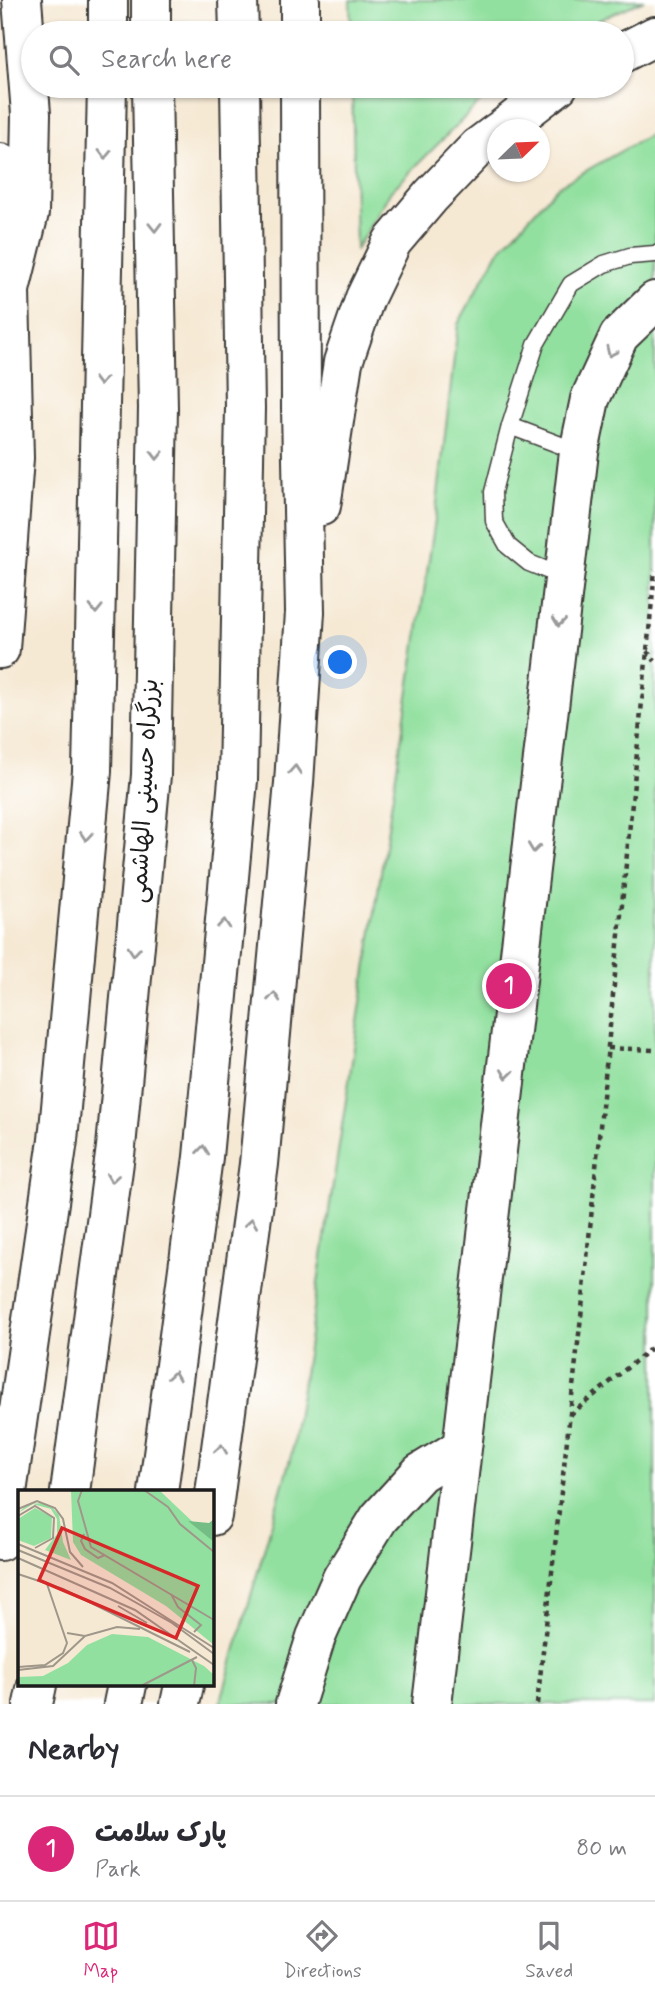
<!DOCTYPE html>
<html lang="en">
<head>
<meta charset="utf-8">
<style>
  body { margin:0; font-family:Mynerve,"Playpen Sans Arabic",sans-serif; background:#f2f2f3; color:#2b2b33 }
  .compass { position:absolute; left:487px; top:119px; width:63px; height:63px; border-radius:50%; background:#fff; box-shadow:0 2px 5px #0004; rotate:67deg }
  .you { position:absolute; left:341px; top:663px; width:24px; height:24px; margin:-18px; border:5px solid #fff; border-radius:50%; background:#1a73e8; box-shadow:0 0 0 10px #1a73e833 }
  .badge { display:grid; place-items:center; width:46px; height:46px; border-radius:50%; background:#db2777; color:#fff; font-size:23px; font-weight:700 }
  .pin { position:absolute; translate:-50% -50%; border:4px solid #fff; box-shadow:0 2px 7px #0006 }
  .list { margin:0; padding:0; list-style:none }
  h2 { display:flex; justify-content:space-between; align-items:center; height:91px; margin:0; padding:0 28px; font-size:30px }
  h2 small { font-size:23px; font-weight:400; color:#7c7c81 }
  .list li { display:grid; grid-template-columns:46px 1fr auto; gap:21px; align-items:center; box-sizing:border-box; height:105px; padding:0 28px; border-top:2px solid #e1e1e2 }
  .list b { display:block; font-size:26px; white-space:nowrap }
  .list p { margin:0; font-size:23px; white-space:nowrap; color:#7c7c81 }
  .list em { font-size:23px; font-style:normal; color:#7c7c81 }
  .icon { flex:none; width:38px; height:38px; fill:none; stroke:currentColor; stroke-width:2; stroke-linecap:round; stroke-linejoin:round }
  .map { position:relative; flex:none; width:655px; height:1704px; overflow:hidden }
  .search { position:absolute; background:#fff; box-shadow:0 2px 5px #0004; left:21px; right:21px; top:21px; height:77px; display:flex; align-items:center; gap:18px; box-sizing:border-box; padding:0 24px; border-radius:38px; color:#7c7c81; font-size:26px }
  .sheet { height:196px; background:#fff }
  nav { display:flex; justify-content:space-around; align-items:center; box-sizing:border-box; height:98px; border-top:2px solid #e1e1e2; background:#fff; font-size:19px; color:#7c7c81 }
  nav a { display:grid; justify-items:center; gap:4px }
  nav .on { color:#db2777 }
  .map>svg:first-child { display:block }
</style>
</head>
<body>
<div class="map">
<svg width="655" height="1704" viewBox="0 0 655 1704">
  <rect width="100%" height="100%" fill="#fff"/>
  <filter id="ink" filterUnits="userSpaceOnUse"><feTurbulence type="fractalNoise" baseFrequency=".0143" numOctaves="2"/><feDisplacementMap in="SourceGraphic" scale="14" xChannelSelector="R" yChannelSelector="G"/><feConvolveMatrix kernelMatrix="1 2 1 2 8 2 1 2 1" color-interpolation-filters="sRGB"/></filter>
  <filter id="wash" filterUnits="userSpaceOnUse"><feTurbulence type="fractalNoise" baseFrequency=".00686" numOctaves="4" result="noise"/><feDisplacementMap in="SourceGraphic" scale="28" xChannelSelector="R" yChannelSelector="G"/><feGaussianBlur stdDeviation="1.57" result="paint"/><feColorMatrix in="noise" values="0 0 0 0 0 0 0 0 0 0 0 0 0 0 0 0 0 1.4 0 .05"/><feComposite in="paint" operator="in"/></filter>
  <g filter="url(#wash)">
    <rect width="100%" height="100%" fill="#f6e9d4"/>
    <g fill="#91e09f" stroke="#567e5e" stroke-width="2">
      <path d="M350,0H644L590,24L575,33H351Z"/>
      <path d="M352,86H496L391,191L356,249Z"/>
      <path d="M655,132V1704H220L292,1452L435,520L458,324L498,252L557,187Z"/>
    </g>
  </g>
  <g filter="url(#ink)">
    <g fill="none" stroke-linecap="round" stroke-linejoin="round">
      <g stroke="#3d3b38" stroke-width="19">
        <g id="service">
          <path d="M510,426L579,452"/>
          <path d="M564,577L529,563L508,546L494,521L493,492L510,426L536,344L571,284L604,264L630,256L655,254"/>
        </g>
      </g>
      <g stroke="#3d3b38" stroke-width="42">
        <g id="tertiary">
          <path d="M0,163L9,250L14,458L0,649"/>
          <path d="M295,1704L316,1637L342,1578L379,1518L420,1473L461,1448"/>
          <path d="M432,1704L579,452L590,399L619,336L655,301"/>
        </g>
      </g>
      <g stroke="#3d3b38" stroke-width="42">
        <g id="secondary">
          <path d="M300,0V33"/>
          <path d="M108,33V0"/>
          <path d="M622,53L655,36"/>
          <path d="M501,130L558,86"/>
          <path d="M10,290L29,213L31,114L22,0"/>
          <path d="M321,506L343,362L365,298L392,242L431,196L478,147L498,132"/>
          <path d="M212,1516L259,1164L294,783L305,612L301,408L300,86"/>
          <path d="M0,1541L58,1140L92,771L107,86"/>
          <path d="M180,1704L184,1685"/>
        </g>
      </g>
      <g stroke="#3d3b38" stroke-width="42">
        <g id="trunk">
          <path d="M151,0V33"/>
          <path d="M238,0L239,33"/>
          <path d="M70,1492L116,1147L151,775L158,408L152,86"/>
          <path d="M158,1492L203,1157L238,780L245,408L240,86"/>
          <path d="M33,1704L37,1685"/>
          <path d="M123,1704L127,1685"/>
        </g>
      </g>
      <g stroke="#3d3b38" stroke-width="4.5" stroke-dasharray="5 5" stroke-linecap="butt">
        <path d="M647,651L655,661"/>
        <path d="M608,1048L655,1050"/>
        <path d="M570,1415L655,1345"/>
        <path d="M537,1704L583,1299L655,570"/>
      </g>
      <use href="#service" stroke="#fff" stroke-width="16"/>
      <use href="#tertiary" stroke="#fff" stroke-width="38"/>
      <use href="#secondary" stroke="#fff" stroke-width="38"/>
      <use href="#trunk" stroke="#fff" stroke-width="38"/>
    </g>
    <defs><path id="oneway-chevron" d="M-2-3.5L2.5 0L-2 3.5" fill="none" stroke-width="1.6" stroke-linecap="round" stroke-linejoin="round" transform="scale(1.75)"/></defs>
    <g stroke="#999">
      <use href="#oneway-chevron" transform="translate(105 154) rotate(91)"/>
      <use href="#oneway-chevron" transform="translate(155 227) rotate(89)"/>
      <use href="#oneway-chevron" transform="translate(611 352) rotate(115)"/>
      <use href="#oneway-chevron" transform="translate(100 381) rotate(91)"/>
      <use href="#oneway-chevron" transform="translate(157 455) rotate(91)"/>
      <use href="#oneway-chevron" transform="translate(96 609) rotate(91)"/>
      <use href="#oneway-chevron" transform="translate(559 622) rotate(97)"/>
      <use href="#oneway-chevron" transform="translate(295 770) rotate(-86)"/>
      <use href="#oneway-chevron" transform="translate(86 836) rotate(95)"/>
      <use href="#oneway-chevron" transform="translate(534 848) rotate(97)"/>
      <use href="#oneway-chevron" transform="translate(224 924) rotate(-85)"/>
      <use href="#oneway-chevron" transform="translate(134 951) rotate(95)"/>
      <use href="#oneway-chevron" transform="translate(274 997) rotate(-85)"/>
      <use href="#oneway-chevron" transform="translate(507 1074) rotate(97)"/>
      <use href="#oneway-chevron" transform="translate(203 1150) rotate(-84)"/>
      <use href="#oneway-chevron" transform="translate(112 1178) rotate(98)"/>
      <use href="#oneway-chevron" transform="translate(251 1223) rotate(-82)"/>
      <use href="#oneway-chevron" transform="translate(174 1376) rotate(-82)"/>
      <use href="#oneway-chevron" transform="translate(221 1449) rotate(-82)"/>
    </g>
  </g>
  <g text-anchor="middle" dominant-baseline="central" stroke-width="5" stroke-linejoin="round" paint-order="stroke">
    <g font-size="24" fill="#1c1c1c" stroke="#fff">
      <text transform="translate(145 791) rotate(-87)">بزرگراه حسینی الهاشمی</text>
    </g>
  </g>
  <g transform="translate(18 1490)">
    <rect width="196" height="196" fill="#f6e9d4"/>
    <path d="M53,0H141L196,52V155L148,116L63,65L55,52ZM25,13L33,16L41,25L45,52L53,70L27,60L39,44V29L33,19L15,14L0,23L10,14ZM17,18L34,27L33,48L16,56L0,50V29ZM94,144L130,147L186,176L196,185V196H0V187L25,186L50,173L69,155Z" fill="#91e09f"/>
    <path d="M196,29V52L170,31L191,33Z" fill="#74be86"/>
    <path fill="none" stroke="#9f978a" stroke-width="2" d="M64,0L60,11L73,57L196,130M126,0L150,17L162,34L196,62M0,19L19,11L37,18L45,29L52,62L65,77M0,26L17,16L36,28L35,48L17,58M66,44L63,51L67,59L80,68L87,65M0,54L94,93L196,158M0,60L92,98L154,133L196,164M0,68L117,120L196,175M0,84L45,99M45,99L172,162M153,104L160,117L183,135L176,142M100,116L129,133M49,143L67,146L99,137L122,139M174,170L178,178L176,196M0,177L27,175L45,163L49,153L29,94M0,180L35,176L67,146M123,196L179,167"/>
    <path fill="#d62828" fill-opacity="0.15" stroke="#d62828" stroke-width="3.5" d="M44,38L180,96L158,148L21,90Z"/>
    <rect width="196" height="196" fill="none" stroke="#1c1c1c" stroke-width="3.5"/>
  </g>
</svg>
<svg class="compass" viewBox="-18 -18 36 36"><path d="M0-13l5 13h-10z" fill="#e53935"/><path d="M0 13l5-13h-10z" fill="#7c7c81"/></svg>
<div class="you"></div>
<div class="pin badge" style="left:509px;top:986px">1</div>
<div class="search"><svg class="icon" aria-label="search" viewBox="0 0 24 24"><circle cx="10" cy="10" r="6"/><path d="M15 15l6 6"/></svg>Search here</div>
</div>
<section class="sheet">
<h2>Nearby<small></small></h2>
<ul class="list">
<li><span class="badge">1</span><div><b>پارک سلامت</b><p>Park</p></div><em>80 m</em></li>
</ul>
</section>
<nav>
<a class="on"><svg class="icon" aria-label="map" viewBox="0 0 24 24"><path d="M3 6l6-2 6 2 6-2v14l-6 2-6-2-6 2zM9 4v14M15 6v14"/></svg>Map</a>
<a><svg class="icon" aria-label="directions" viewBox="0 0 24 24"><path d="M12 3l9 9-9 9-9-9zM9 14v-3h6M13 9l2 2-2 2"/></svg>Directions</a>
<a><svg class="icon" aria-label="saved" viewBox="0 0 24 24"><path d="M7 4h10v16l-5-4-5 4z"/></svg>Saved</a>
</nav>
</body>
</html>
